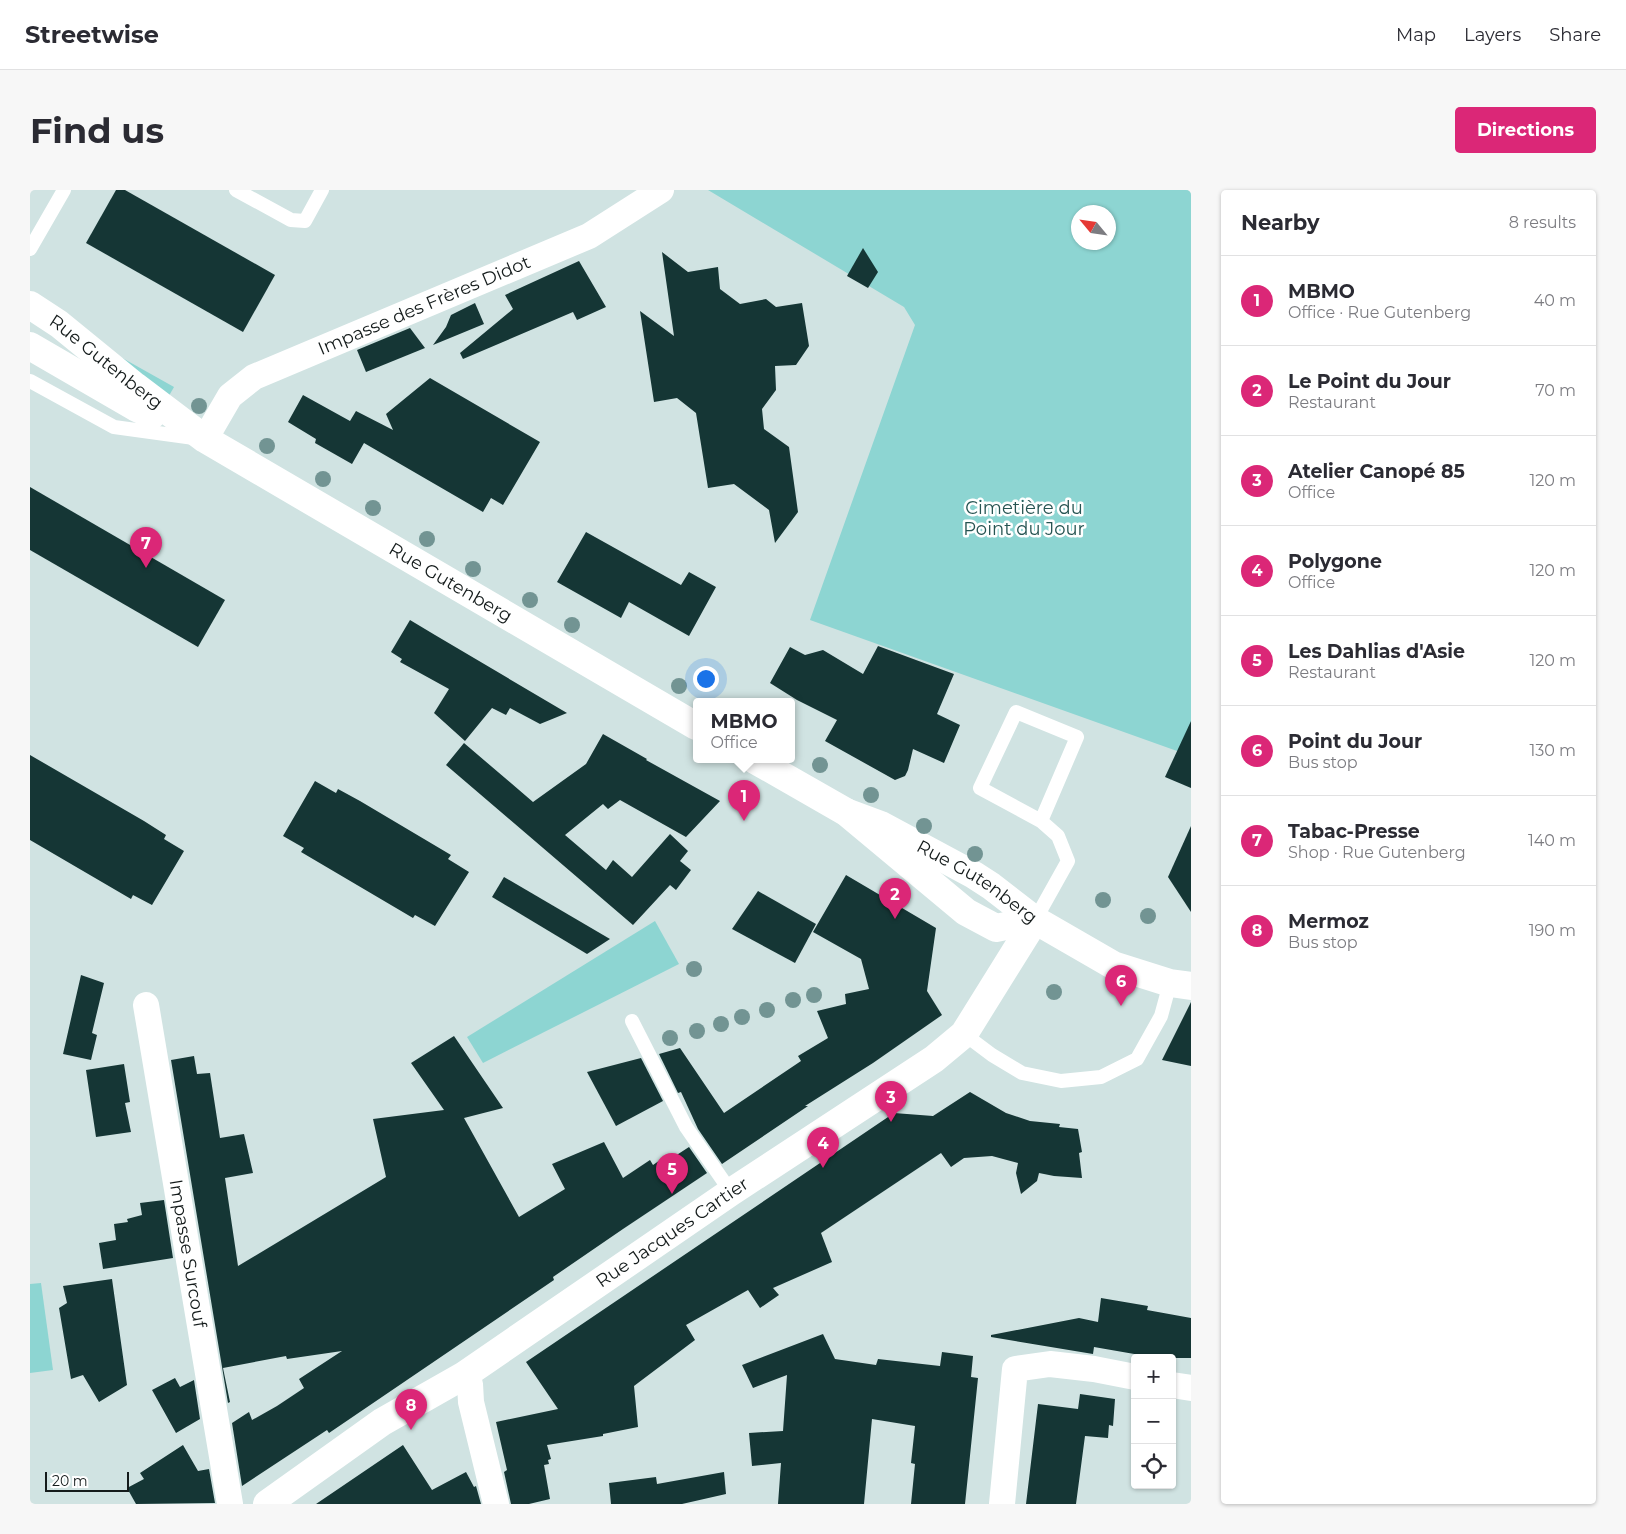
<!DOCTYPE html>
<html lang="en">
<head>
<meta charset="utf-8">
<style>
  body { margin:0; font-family:Montserrat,sans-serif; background:#f7f7f7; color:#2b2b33 }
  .controls { position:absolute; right:15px; bottom:15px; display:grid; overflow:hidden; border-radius:5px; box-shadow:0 1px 4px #0004 }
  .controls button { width:45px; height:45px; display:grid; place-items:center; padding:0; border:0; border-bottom:1px solid #e1e1e2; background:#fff; color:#2b2b33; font:25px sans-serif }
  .compass { position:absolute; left:1041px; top:15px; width:45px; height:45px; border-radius:50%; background:#fff; box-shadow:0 1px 4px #0004; rotate:299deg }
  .scale { position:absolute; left:15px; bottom:12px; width:84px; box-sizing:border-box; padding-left:5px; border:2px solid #141b1b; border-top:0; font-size:14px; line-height:18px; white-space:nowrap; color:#141b1b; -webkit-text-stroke:4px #fff; paint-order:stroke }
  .you { position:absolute; left:675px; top:488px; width:18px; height:18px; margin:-12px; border:4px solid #fff; border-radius:50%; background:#1a73e8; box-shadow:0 0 0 8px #1a73e833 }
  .badge { display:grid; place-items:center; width:32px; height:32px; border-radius:50%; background:#db2777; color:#fff; font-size:16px; font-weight:700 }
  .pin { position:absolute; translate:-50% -41px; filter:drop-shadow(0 1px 2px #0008) }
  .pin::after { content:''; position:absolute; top:26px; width:18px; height:15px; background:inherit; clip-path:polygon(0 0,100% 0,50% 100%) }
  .popup { position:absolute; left:663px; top:508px; width:102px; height:65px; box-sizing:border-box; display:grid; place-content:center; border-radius:5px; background:#fff; filter:drop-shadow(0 1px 4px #0005); font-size:16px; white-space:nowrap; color:#7c7c81 }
  .popup b { font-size:19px; color:#2b2b33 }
  .popup::after { content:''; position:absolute; left:50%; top:100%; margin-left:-10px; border:10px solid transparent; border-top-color:#fff }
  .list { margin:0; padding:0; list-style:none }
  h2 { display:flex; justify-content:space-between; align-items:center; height:65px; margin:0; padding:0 20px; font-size:21px }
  h2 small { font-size:16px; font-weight:400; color:#7c7c81 }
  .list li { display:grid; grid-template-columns:32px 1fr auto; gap:15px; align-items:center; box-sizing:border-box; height:90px; padding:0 20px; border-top:1px solid #e1e1e2 }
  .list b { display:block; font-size:19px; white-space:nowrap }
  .list p { margin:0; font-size:16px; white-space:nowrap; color:#7c7c81 }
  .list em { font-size:16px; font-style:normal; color:#7c7c81 }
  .icon { flex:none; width:28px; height:28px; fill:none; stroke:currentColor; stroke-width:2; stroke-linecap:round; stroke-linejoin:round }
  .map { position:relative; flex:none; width:1161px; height:1314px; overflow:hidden; border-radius:5px }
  header { display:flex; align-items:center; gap:30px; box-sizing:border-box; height:70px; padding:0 25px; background:#fff; border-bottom:1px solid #e1e1e2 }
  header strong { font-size:24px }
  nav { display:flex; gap:28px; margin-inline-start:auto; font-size:18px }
  .intro { display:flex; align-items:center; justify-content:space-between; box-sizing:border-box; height:120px; padding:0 30px }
  h1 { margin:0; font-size:35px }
  .button { padding:12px 22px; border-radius:5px; background:#db2777; color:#fff; font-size:18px; font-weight:700 }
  main { display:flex; gap:30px; padding:0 30px }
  aside { flex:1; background:#fff; border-radius:5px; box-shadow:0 1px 4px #0004 }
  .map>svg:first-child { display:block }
</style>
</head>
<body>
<header>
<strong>Streetwise</strong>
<nav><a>Map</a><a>Layers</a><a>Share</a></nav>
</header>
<div class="intro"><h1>Find us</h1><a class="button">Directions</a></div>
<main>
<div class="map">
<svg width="1161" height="1314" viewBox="0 0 1161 1314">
  <rect width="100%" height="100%" fill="#d0e3e2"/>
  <g fill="#8dd5d2" fill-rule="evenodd">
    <path d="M678,0H1161V566L780,430L885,135L874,117ZM1048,22H1078V52H1048Z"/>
    <path d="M71,156L144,197L136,211Z"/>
    <path d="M625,731L649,774L453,873L437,847Z"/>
    <path d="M11,1093L23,1180L0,1183V1094Z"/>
  </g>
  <g fill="#153635">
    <path d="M86,0H95L245,85L213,142L56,53Z"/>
    <path d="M833,58L848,82L838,98L817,86Z"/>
    <path d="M632,62L658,82L688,77L690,99L710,114L736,109L746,117L772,113L779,156L766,175L745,176L746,200L732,219L734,239L759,257L768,322L745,353L739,320L704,294L678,298L666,223L647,208L624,212L610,121L644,146Z"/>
    <path d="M549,71L576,117L547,130L543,122L433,169L430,163L483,119L475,105Z"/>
    <path d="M445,113L454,134L403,155L416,137L421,125Z"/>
    <path d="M380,138L395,158L336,182L327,160Z"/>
    <path d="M400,188L510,252L473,315L461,308L453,322L334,253L322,274L285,253L286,249L258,232L273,205L320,231L326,221L363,240L356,224Z"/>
    <path d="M0,297L195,410L168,457L0,360Z"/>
    <path d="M556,342L651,395L659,382L686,397L659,446L599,412L591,428L527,392Z"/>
    <path d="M380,430L405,445L537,523L510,534L480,518L476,525L462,518L435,551L404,523L419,499L370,472L372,469L361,462Z"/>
    <path d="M848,456L924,484L907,524L930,535L914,573L883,559L878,580L875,586L865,590L795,551L807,530L767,510L740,493L760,457L775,465L793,460L833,484Z"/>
    <path d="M1161,531V598L1135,587Z"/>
    <path d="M573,544L617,569L616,570L690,611L656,647L590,610L578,619L573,614L535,645L576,680L583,670L602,687L640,644L658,661L650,671L661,680L646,700L640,695L603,735L416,575L434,553L503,612L556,574Z"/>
    <path d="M0,565L114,631L136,645L134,649L154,661L122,715L103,705L101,709L0,650Z"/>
    <path d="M285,591L306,603L308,599L330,611L421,665L418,669L439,682L405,736L385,725L383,728L271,662L274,658L253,646Z"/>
    <path d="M1161,636V722L1138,687Z"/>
    <path d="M816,685L906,738L897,801L912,825L843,873L775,916H778L692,974L668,939L651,902L648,903L629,864L650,858L694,923L771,871L768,866L798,848L787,821L816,814L815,804L839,799L831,769L783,742Z"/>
    <path d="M474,687L580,749L557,764L462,707Z"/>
    <path d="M728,701L786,734L765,773L702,739Z"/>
    <path d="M51,785L74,793L62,843L67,845L61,870L33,864Z"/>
    <path d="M1161,812V876L1132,870Z"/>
    <path d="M424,846L473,918L434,928L489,1027L535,999L522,974L574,952L593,988L620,970L623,975L636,966L639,970L659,957L677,983L593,1039L523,1087L524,1090L299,1243L297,1240L212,1296L202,1233L219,1222L222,1230L247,1216L274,1198L269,1189L312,1161L257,1169L256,1166L193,1178L200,1212L198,1213L141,870L164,866L167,884L180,883L190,948L214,944L223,983L195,988L208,1076L356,987L343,929L414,920L381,873Z"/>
    <path d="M611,868L633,911L586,936L557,882Z"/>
    <path d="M94,874L100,912L95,913L101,942L66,947L56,880Z"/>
    <path d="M940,902L976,923L1000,931L1030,934L1029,937L1048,939L1052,962L1049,963L1052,988L1024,986L1009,983L1007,991L991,1004L986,983L988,973L962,966L934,968L921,977L911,963L791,1043L802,1072L743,1098L749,1105L730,1118L718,1100L656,1135L665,1150L604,1196L608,1237L573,1244V1246L517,1255L521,1269L518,1270L519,1274L514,1275L520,1309L499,1314H481L474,1282L477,1280L466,1232L528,1219L496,1172L864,923L903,926Z"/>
    <path d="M134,1010L143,1068L73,1079L69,1053L86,1050L84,1034L98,1032L97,1029L112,1025L110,1013Z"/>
    <path d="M82,1089L97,1195L69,1212L53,1185L41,1189L29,1118L37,1113L33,1096Z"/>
    <path d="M1071,1108L1118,1116L1117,1120L1161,1128V1168H1110V1165L1064,1157L1063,1164L961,1147V1145L1049,1128L1068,1132Z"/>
    <path d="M793,1144L805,1169L846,1175L848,1169L910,1176L912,1162L943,1166L941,1187L948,1188L935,1314H881L885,1274L881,1273L885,1236L842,1229L834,1314H748L751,1273L722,1276L719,1243L753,1241L757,1185L723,1198L712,1175Z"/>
    <path d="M145,1188L150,1197L164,1190L170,1229L146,1243L122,1200Z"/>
    <path d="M1050,1204L1085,1209L1083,1236L1079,1235L1078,1248L1055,1246L1046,1314H996L1008,1214L1048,1219Z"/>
    <path d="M153,1255L168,1281L179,1279L185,1313L106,1314L97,1298L114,1289L110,1283Z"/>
    <path d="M373,1255L402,1300L436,1282L444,1297L446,1296L451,1314H286Z"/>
    <path d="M694,1282L696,1304L652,1314H581L579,1293L626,1287L627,1294Z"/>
  </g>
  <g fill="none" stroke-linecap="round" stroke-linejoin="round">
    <g stroke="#fff" stroke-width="14">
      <path d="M206,0L261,30L275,31L292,0"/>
      <path d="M0,59L34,0"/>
      <path d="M0,191L84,237L164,248"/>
      <path d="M1005,730L1038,671L1028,646L1011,631L1047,547L986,522L950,598L1011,631"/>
      <path d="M602,831L656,937L701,1002"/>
      <path d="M934,844L962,865L992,883L1031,891L1071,887L1107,869L1131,826L1140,793"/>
    </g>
    <g stroke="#fff" stroke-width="26">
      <path id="s1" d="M175,249L200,206L224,187L559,46L631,0"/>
      <path id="s2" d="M116,815L200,1314"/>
      <path d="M433,1186L440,1194L441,1212L466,1314"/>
      <path d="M1142,1195L1161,1198"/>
      <path d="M972,1314L985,1179L1020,1174L1064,1179L1105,1187"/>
    </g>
    <g stroke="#fff" stroke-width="28">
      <path id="s3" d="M0,115L29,134L105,196L175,249L666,536"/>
      <path d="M0,156L105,217L122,225"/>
      <path d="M725,570L816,622L936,722L966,738L1005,730"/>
      <path id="s4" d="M816,622L851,635L944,685L961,696L1005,730L1083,775L1140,793L1161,796"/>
      <path id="s5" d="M237,1314L352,1232L433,1186L701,1002L904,869L934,844L1005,730"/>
    </g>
  </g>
  <g fill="#729493">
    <circle cx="169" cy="216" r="8"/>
    <circle cx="237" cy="256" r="8"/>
    <circle cx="293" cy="289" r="8"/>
    <circle cx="343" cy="318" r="8"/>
    <circle cx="397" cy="349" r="8"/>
    <circle cx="443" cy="379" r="8"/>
    <circle cx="500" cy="410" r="8"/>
    <circle cx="542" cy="435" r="8"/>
    <circle cx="649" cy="496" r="8"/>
    <circle cx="790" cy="575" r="8"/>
    <circle cx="841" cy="605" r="8"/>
    <circle cx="894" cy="636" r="8"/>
    <circle cx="945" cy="664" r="8"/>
    <circle cx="1073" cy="710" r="8"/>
    <circle cx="1118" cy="726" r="8"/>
    <circle cx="664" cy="779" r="8"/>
    <circle cx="1024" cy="802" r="8"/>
    <circle cx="784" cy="805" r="8"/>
    <circle cx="763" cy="810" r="8"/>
    <circle cx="737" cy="820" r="8"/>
    <circle cx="712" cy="827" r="8"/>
    <circle cx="691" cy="834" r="8"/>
    <circle cx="667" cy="841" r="8"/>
    <circle cx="640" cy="848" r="8"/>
  </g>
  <g text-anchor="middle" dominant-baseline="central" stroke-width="5" stroke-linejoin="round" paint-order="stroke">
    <g font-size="18" fill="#141b1b" stroke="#fff">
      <text stroke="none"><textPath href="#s1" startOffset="265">Impasse des Frères Didot</textPath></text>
      <text stroke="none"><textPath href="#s3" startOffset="95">Rue Gutenberg</textPath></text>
      <text stroke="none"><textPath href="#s3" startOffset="505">Rue Gutenberg</textPath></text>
      <text stroke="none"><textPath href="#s4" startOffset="149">Rue Gutenberg</textPath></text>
      <text stroke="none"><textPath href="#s5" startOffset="488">Rue Jacques Cartier</textPath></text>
      <text stroke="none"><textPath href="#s2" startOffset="252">Impasse Surcouf</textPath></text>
    </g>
    <g font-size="18" fill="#265452" stroke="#fff">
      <text x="994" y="318">Cimetière du<tspan x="994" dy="21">Point du Jour</tspan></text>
    </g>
  </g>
</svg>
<div class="controls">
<button>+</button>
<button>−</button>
<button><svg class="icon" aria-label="locate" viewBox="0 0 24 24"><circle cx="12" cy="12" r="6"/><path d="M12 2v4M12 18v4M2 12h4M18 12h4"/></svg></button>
</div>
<svg class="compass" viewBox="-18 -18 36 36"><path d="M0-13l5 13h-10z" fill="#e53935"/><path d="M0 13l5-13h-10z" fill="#7c7c81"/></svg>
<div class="scale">20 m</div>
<div class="you"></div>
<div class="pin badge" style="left:714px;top:631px">1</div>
<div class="popup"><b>MBMO</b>Office</div>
<div class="pin badge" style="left:865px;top:729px">2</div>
<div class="pin badge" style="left:861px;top:932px">3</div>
<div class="pin badge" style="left:793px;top:978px">4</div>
<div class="pin badge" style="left:642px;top:1004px">5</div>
<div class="pin badge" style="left:1091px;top:816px">6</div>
<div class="pin badge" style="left:116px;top:378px">7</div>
<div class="pin badge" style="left:381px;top:1240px">8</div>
</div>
<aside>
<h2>Nearby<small>8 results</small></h2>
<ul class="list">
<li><span class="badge">1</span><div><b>MBMO</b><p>Office · Rue Gutenberg</p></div><em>40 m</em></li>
<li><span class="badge">2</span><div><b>Le Point du Jour</b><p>Restaurant</p></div><em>70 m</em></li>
<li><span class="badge">3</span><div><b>Atelier Canopé 85</b><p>Office</p></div><em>120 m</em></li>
<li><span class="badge">4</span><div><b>Polygone</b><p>Office</p></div><em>120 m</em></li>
<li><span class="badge">5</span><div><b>Les Dahlias d'Asie</b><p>Restaurant</p></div><em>120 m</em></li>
<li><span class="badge">6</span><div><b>Point du Jour</b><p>Bus stop</p></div><em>130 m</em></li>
<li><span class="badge">7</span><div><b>Tabac-Presse</b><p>Shop · Rue Gutenberg</p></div><em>140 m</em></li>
<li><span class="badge">8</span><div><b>Mermoz</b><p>Bus stop</p></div><em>190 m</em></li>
</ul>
</aside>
</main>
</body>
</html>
